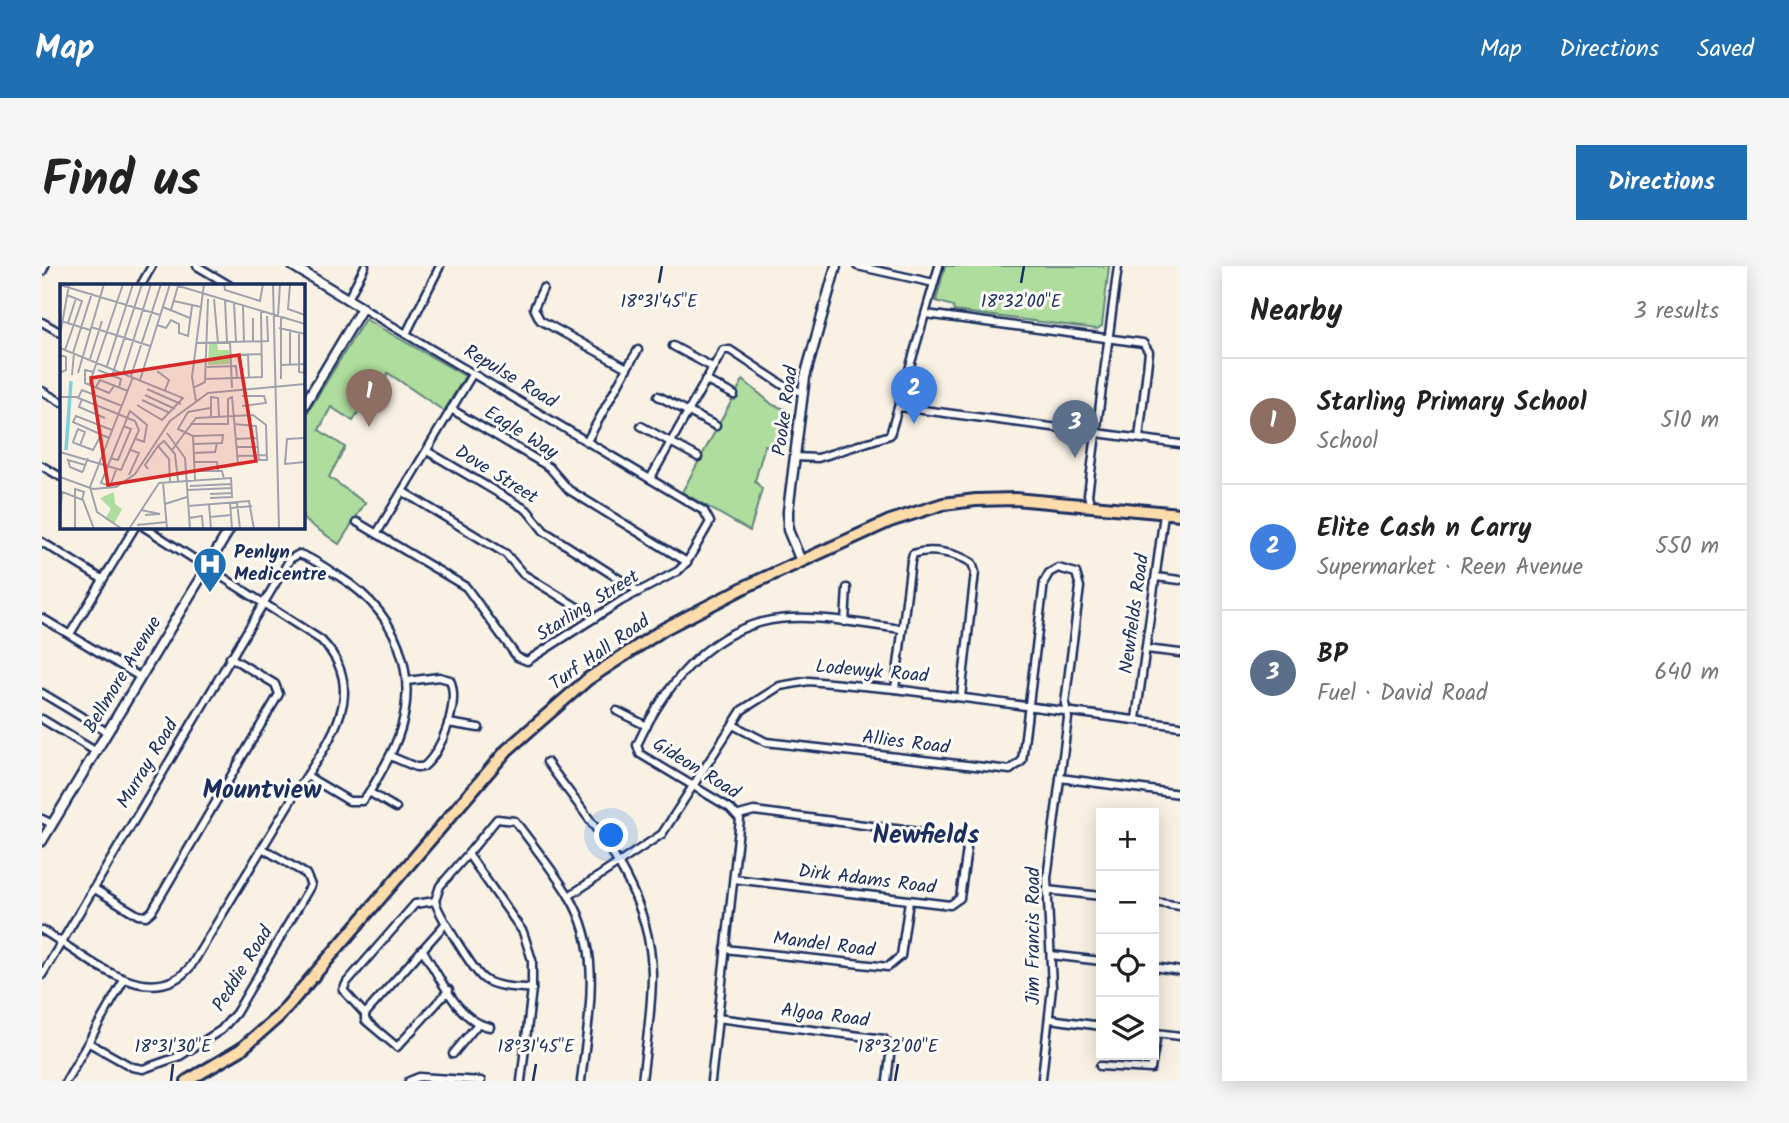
<!DOCTYPE html>
<html lang="en">
<head>
<meta charset="utf-8">
<style>
  body { margin:0; font-family:Kalam,sans-serif; background:#f6f6f6; color:#222 }
  .controls { position:absolute; right:21px; bottom:21px; display:grid; overflow:hidden; border-radius:0px; box-shadow:0 4px 18px #0003 }
  .controls button { width:63px; height:63px; display:grid; place-items:center; padding:0; border:0; border-bottom:2px solid #e0e0e0; background:#fff; color:#222; font:35px sans-serif }
  .you { position:absolute; left:570px; top:570px; width:24px; height:24px; margin:-18px; border:5px solid #fff; border-radius:50%; background:#1a73e8; box-shadow:0 0 0 10px #1a73e833 }
  .badge { display:grid; place-items:center; width:46px; height:46px; border-radius:50%; background:#1f6fb2; color:#fff; font-size:23px; font-weight:700 }
  .pin { position:absolute; translate:-50% -58px; filter:drop-shadow(0 2px 4px #0008) }
  .pin::after { content:''; position:absolute; top:37px; width:24px; height:21px; background:inherit; clip-path:polygon(0 0,100% 0,50% 100%) }
  .list { margin:0; padding:0; list-style:none }
  h2 { display:flex; justify-content:space-between; align-items:center; height:91px; margin:0; padding:0 28px; font-size:30px }
  h2 small { font-size:23px; font-weight:400; color:#767676 }
  .list li { display:grid; grid-template-columns:46px 1fr auto; gap:21px; align-items:center; box-sizing:border-box; height:126px; padding:0 28px; border-top:2px solid #e0e0e0 }
  .list b { display:block; font-size:26px; white-space:nowrap }
  .list p { margin:0; font-size:23px; white-space:nowrap; color:#767676 }
  .list em { font-size:23px; font-style:normal; color:#767676 }
  .icon { flex:none; width:38px; height:38px; fill:none; stroke:currentColor; stroke-width:2; stroke-linecap:round; stroke-linejoin:round }
  .map { position:relative; flex:none; width:1138px; height:815px; overflow:hidden; border-radius:0px }
  header { display:flex; align-items:center; gap:42px; box-sizing:border-box; height:98px; padding:0 35px; background:#1f6fb2; color:#fff }
  header strong { font-size:33px }
  nav { display:flex; gap:38px; margin-inline-start:auto; font-size:24px }
  .intro { display:flex; align-items:center; justify-content:space-between; box-sizing:border-box; height:168px; padding:0 42px }
  h1 { margin:0; font-size:49px }
  .button { padding:18px 32px; border-radius:0px; background:#1f6fb2; color:#fff; font-size:24px; font-weight:700 }
  main { display:flex; gap:42px; padding:0 42px }
  aside { flex:1; background:#fff; border-radius:0px; box-shadow:0 4px 18px #0003 }
  .map>svg:first-child { display:block }
</style>
</head>
<body>
<header>
<strong>Map</strong>
<nav><a>Map</a><a>Directions</a><a>Saved</a></nav>
</header>
<div class="intro"><h1>Find us</h1><a class="button">Directions</a></div>
<main>
<div class="map">
<svg width="1138" height="815" viewBox="0 0 1138 815">
  <rect width="100%" height="100%" fill="#f8f1e4"/>
  <filter id="ink" filterUnits="userSpaceOnUse"><feTurbulence type="fractalNoise" baseFrequency=".0143" numOctaves="2"/><feDisplacementMap in="SourceGraphic" scale="14" xChannelSelector="R" yChannelSelector="G"/><feConvolveMatrix kernelMatrix="1 2 1 2 8 2 1 2 1" color-interpolation-filters="sRGB"/></filter>
  <g filter="url(#ink)">
    <g fill="#aedd9d" stroke="#64867e" stroke-width="2">
      <path d="M903,0H1067L1060,60L1055,63L912,45L911,40L894,35Z"/>
      <path d="M323,53L423,110L402,145L346,107L335,129L328,125L311,155L289,141L277,164L303,181L287,211L323,237L297,278L261,253V154Z"/>
      <path d="M701,114L731,139L743,143L736,183L723,179L713,215L720,223L708,265L640,226Z"/>
    </g>
    <g fill="none" stroke-linecap="round" stroke-linejoin="round">
      <g stroke="#1b2f5e" stroke-width="11">
        <g id="minor">
          <path d="M155,0L187,19"/>
          <path d="M815,0L892,17"/>
          <path d="M0,6L3,0"/>
          <path d="M99,19L110,0"/>
          <path d="M501,22L492,42L498,54L585,102L545,175"/>
          <path d="M306,33L323,0"/>
          <path d="M884,48L1101,77L1107,86L1097,172"/>
          <path d="M0,56L19,67"/>
          <path d="M364,68L398,0"/>
          <path d="M631,80L670,101"/>
          <path d="M585,102L596,84"/>
          <path d="M663,114L692,129"/>
          <path d="M0,125L19,136"/>
          <path d="M616,130L674,160"/>
          <path d="M858,141L1138,178"/>
          <path d="M409,143L507,201L527,224L645,296"/>
          <path d="M599,160L656,191"/>
          <path d="M385,185L485,244L502,265L596,325"/>
          <path d="M753,191L776,192L848,169L897,0"/>
          <path d="M0,200L19,211"/>
          <path d="M608,213L681,84H688L744,121L760,126"/>
          <path d="M360,225L464,288L481,308L553,352"/>
          <path d="M1049,240L1046,229L1076,0"/>
          <path d="M315,256L424,321L475,391L485,395L579,335L636,305L645,296L668,256L662,245L320,42"/>
          <path d="M335,267L431,107"/>
          <path d="M0,276L60,313"/>
          <path d="M1114,311L1138,314"/>
          <path d="M0,352L98,411"/>
          <path d="M803,356L805,322"/>
          <path d="M28,368L93,261"/>
          <path d="M1104,383L1138,387"/>
          <path d="M853,423L869,295L871,288C889,282 915,287 930,297L933,306L919,431"/>
          <path d="M0,427L65,466"/>
          <path d="M575,445L605,460"/>
          <path d="M0,453L53,485"/>
          <path d="M1094,453L1122,248"/>
          <path d="M406,457L437,462"/>
          <path d="M691,459L724,476L968,504L980,495L1002,316L1007,307L1016,302L1034,307L1038,321L1023,437L1026,452L1005,612L1010,722L1000,812"/>
          <path d="M348,490L374,501H381C400,487 418,436 408,414L397,411L365,415"/>
          <path d="M505,496C552,561 609,623 610,708C610,744 604,780 600,815"/>
          <path d="M1018,512L1138,528"/>
          <path d="M327,526L354,542"/>
          <path d="M0,553L10,558"/>
          <path d="M426,588L455,553L473,555C491,579 511,604 527,630C562,687 546,752 539,815"/>
          <path d="M692,613L908,639L918,632L925,583L916,571L712,545L697,549"/>
          <path d="M51,622L96,649L104,650L110,645L237,428L233,418L188,391"/>
          <path d="M1005,624L1059,630"/>
          <path d="M527,630L620,568L700,444L738,420L767,415L853,423L1138,460"/>
          <path d="M393,635L398,620L426,588L481,666L490,694V723L479,815"/>
          <path d="M393,635C396,647 433,707 442,713C455,722 476,721 490,723"/>
          <path d="M1112,636L1138,640"/>
          <path d="M0,664C40,687 107,750 149,700C183,644 217,588 251,531C268,503 295,470 301,437C305,413 296,391 279,374L102,261"/>
          <path d="M380,683C397,709 416,756 448,761"/>
          <path d="M683,683L846,701L859,690L867,635"/>
          <path d="M1009,689L1059,695"/>
          <path d="M1112,701L1138,705"/>
          <path d="M0,709L248,293L257,288C271,292 283,302 295,309C365,352 384,427 343,499C336,511 330,525 320,535H307L265,510"/>
          <path d="M323,748L301,724L305,716L373,638L393,635"/>
          <path d="M323,748V754L355,781L407,724"/>
          <path d="M323,748L404,657"/>
          <path d="M675,752L842,773L849,781L845,815"/>
          <path d="M1008,753L1059,760"/>
          <path d="M1114,767L1138,770"/>
          <path d="M47,777L90,801L101,803L138,790L179,764L194,747L269,619L264,608L220,582"/>
          <path d="M411,788L435,759"/>
          <path d="M1058,800L1109,803L1115,768"/>
          <path d="M24,815L82,714"/>
          <path d="M367,815L377,811L439,815"/>
          <path d="M669,815L698,553L688,542L598,488L595,479C624,416 674,355 748,352C785,350 824,359 860,363"/>
        </g>
      </g>
      <g stroke="#1b2f5e" stroke-width="13">
        <g id="tertiary">
          <path d="M251,0L320,42L261,141"/>
          <path d="M759,295L746,264V245L763,111L794,0"/>
          <path d="M0,575L189,261"/>
        </g>
      </g>
      <g stroke="#1b2f5e" stroke-width="16">
        <path id="primary" d="M145,815L198,784L237,750L465,484L546,413L622,363L707,319L848,255L901,238L934,234L973,233L1138,248"/>
      </g>
      <use href="#minor" stroke="#fdfcf7" stroke-width="6"/>
      <use href="#tertiary" stroke="#fdfcf7" stroke-width="8"/>
      <use href="#primary" stroke="#fddcac" stroke-width="10"/>
    </g>
  </g>
  <path fill="none" stroke="#1b2f5e" stroke-width="2.5" d="M617,17L620,0M979,17L982,0M129,815L131,798M491,815L494,798M853,815L856,798"/>
  <defs>
    <g id="hospital-pin" transform="scale(1.75)"><path d="M0 17L-7.5 6A9.5 9.5 0 1 1 7.5 6Z" fill="#1f6fb2" stroke="#fdfcf7"/><path d="M-5-5h3v3.5h4V-5h3V5h-3V1.5h-4V5h-3Z" fill="#fff"/></g>
  </defs>
  <g fill-rule="evenodd">
    <use href="#hospital-pin" x="168" y="298"/>
  </g>
  <g text-anchor="middle" dominant-baseline="central" stroke-width="6" stroke-linejoin="round" paint-order="stroke">
    <g font-size="19" fill="#1b2f5e" stroke="#fdfcf7">
      <text transform="translate(468 111) rotate(31)">Repulse Road</text>
      <text transform="translate(744 145) rotate(-82)">Pooke Road</text>
      <text transform="translate(479 167) rotate(32)">Eagle Way</text>
      <text transform="translate(454 209) rotate(32)">Dove Street</text>
      <text transform="translate(546 340) rotate(-32)">Starling Street</text>
      <text transform="translate(1093 348) rotate(-82)">Newfields Road</text>
      <text transform="translate(558 387) rotate(-35)">Turf Hall Road</text>
      <text transform="translate(830 406) rotate(5)">Lodewyk Road</text>
      <text transform="translate(81 409) rotate(-59)">Bellmore Avenue</text>
      <text transform="translate(864 477) rotate(7)">Allies Road</text>
      <text transform="translate(106 498) rotate(-59)">Murray Road</text>
      <text transform="translate(654 503) rotate(32)">Gideon Road</text>
      <text transform="translate(825 614) rotate(7)">Dirk Adams Road</text>
      <text transform="translate(992 670) rotate(-90)">Jim Francis Road</text>
      <text transform="translate(782 679) rotate(7)">Mandel Road</text>
      <text transform="translate(201 703) rotate(-58)">Peddie Road</text>
      <text transform="translate(783 750) rotate(7)">Algoa Road</text>
    </g>
    <g font-size="19" font-weight="bold" fill="#1b2f5e" stroke="#fdfcf7" text-anchor="start">
      <text x="192" y="287">Penlyn<tspan x="192" dy="22">Medicentre</tspan></text>
    </g>
    <g font-size="26" font-weight="bold" fill="#1b2f5e" stroke="#fdfcf7">
      <text x="220" y="525">Mountview</text>
      <text x="884" y="570">Newfields</text>
    </g>
  </g>
  <g transform="translate(18 18)">
    <rect width="245" height="245" fill="#f8f1e4"/>
    <path d="M157,59L158,66H169L170,80L148,81L149,60ZM54,208L55,220L62,225L54,240L45,235L51,225L40,214Z" fill="#aedd9d"/>
    <path fill="none" stroke="#80d0db" stroke-width="3.5" d="M6,166L11,97"/>
    <path fill="none" stroke="#a0a3ae" stroke-width="2" d="M112,0L245,40M164,0L165,6L200,17L203,0M213,0L219,245M230,0L228,25L245,31M0,1L100,31M154,15L158,59M165,16L167,58M114,17L141,23M174,19L176,58M183,22L184,58M103,23L130,34M111,26L118,2M218,32L220,0M193,34V57M1,37L30,46M8,39L16,14M97,41L106,44L111,36L119,40V49L128,52L132,22M31,43L90,62M219,44L245,50M230,45V80M239,48V88L245,89M0,51L9,1M170,58L172,104M136,59L208,57L207,32M0,64L123,114L102,136L77,121M5,66L22,17L7,11M13,69L32,9M0,71L6,73V86L0,89M171,71L201,70M188,71L189,94M30,75L42,37M221,81L245,80M47,82L73,0M147,83L176,82L177,94M38,86L61,95L59,104M97,87L109,96L105,106M34,88L25,86V99L49,109L54,102M18,89L44,0M63,89L91,0M12,91L14,69M52,92L82,0M71,92L101,0M145,95L202,93L201,27M221,95V33M80,96L110,0M29,101L63,0M36,103L40,96L68,107M133,104L145,98L148,15M87,105L121,120M85,111L115,125M182,112H204L206,119L182,122M0,113H16L58,130L75,137L79,146L61,186L0,168M18,114L22,106L62,122M22,115L19,123L45,134M82,116L110,129M136,117L132,93L144,0M151,132V113L158,114L159,132M130,140H168V115L172,113L178,180M107,149L125,174L130,245M133,152L163,151L162,159L133,160M49,154L13,138L16,132L52,146M175,155L198,154M20,161L25,148L18,145L13,158L14,159L33,166L40,153M98,162L104,157L115,170L118,197M176,163H198M112,166L136,134L193,131L206,141L207,176H199L196,142L174,140M134,169L155,168L157,159M178,172L207,171M50,174L58,176L71,145L63,142M134,178H157L158,187M224,180L245,178M225,180L227,155L245,154M25,181L8,176L10,183L22,188L23,187L28,174M88,185L85,181L98,162L109,175L110,198M56,186L50,202L41,199L70,127L87,141L84,158L76,155M135,187H162L164,195M69,191L79,169L71,166M0,193L33,205L56,203L75,190L110,137L148,109L245,100M135,196L133,152L118,145L128,128L150,124M103,198L107,245M130,202L172,200M127,206L172,204M0,207L23,216L34,245M150,210L172,209M170,218L172,245M177,218L180,245M105,220L127,213M149,220L151,245M128,222L189,217L194,245M171,224L192,222M81,226L100,230L85,231M0,233L2,208M150,233L171,231M129,234L142,232L143,244M77,241L107,238M15,245V205L24,208L22,216M62,245L37,228L30,203L73,93M69,245L99,199L171,194L172,213L150,214"/>
    <path fill="#d62828" fill-opacity="0.15" stroke="#d62828" stroke-width="3.5" d="M179,71L196,177L48,201L31,94Z"/>
    <rect width="245" height="245" fill="none" stroke="#1b2f5e" stroke-width="3.5"/>
  </g>
  <g font-size="18" text-anchor="middle" fill="#1b2f5e" stroke="#fdfcf7" stroke-width="6" stroke-linejoin="round" paint-order="stroke">
    <text x="617" y="41">18°31'45"E</text>
    <text x="979" y="41">18°32'00"E</text>
    <text x="131" y="786">18°31'30"E</text>
    <text x="494" y="786">18°31'45"E</text>
    <text x="856" y="786">18°32'00"E</text>
  </g>
</svg>
<div class="controls">
<button>+</button>
<button>−</button>
<button><svg class="icon" aria-label="locate" viewBox="0 0 24 24"><circle cx="12" cy="12" r="6"/><path d="M12 2v4M12 18v4M2 12h4M18 12h4"/></svg></button>
<button><svg class="icon" aria-label="layers" viewBox="0 0 24 24"><path d="M12 4l9 5-9 5-9-5zM3 14l9 5 9-5"/></svg></button>
</div>
<div class="you"></div>
<div class="pin badge" style="left:327px;top:161px;background:#8d6e63">1</div>
<div class="pin badge" style="left:872px;top:158px;background:#3f7fe0">2</div>
<div class="pin badge" style="left:1033px;top:192px;background:#5c6f8a">3</div>
</div>
<aside>
<h2>Nearby<small>3 results</small></h2>
<ul class="list">
<li><span class="badge" style="background:#8d6e63">1</span><div><b>Starling Primary School</b><p>School</p></div><em>510 m</em></li>
<li><span class="badge" style="background:#3f7fe0">2</span><div><b>Elite Cash n Carry</b><p>Supermarket · Reen Avenue</p></div><em>550 m</em></li>
<li><span class="badge" style="background:#5c6f8a">3</span><div><b>BP</b><p>Fuel · David Road</p></div><em>640 m</em></li>
</ul>
</aside>
</main>
</body>
</html>
